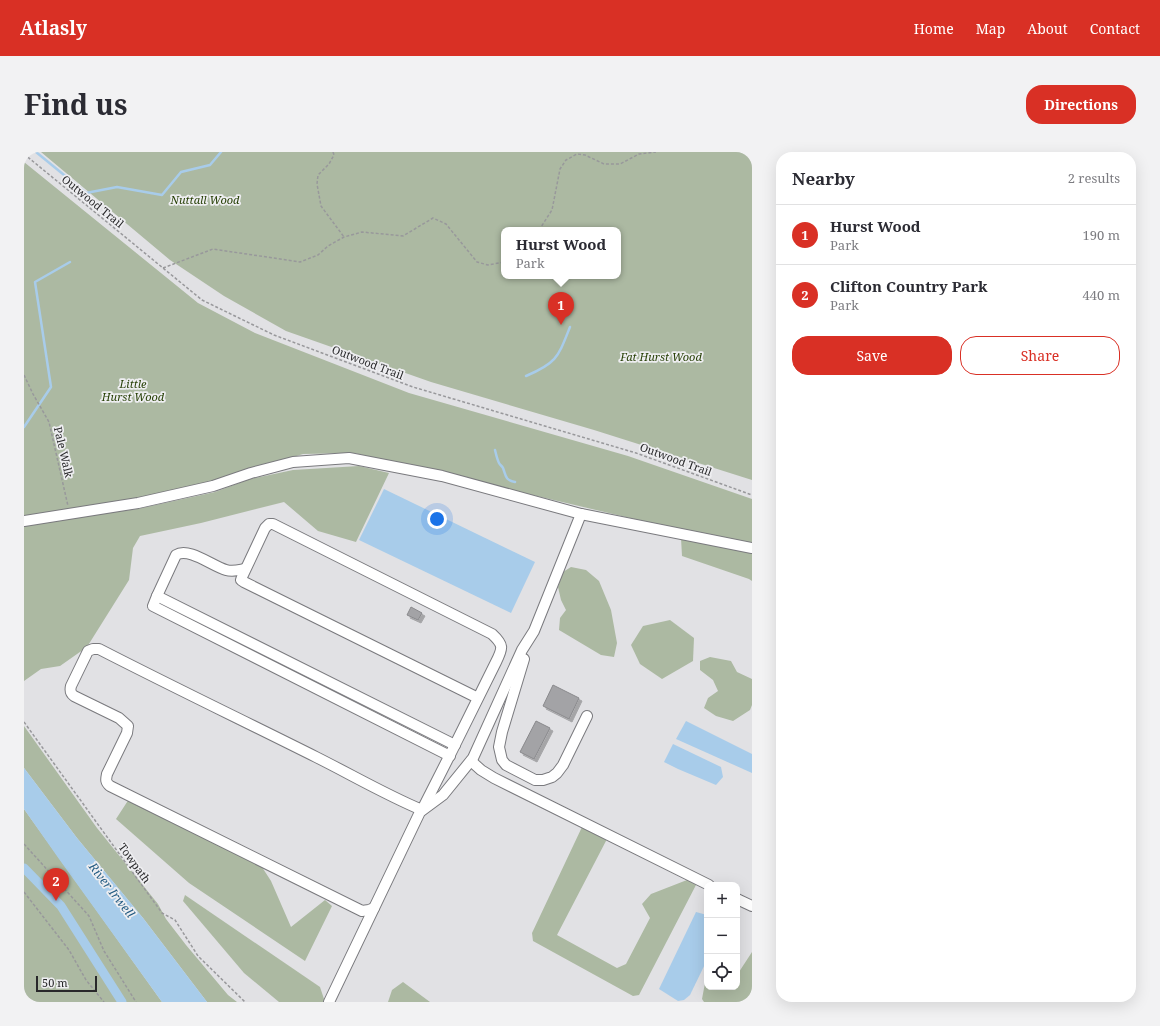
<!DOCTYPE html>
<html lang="en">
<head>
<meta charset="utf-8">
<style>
  body { margin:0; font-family:"Noto Serif",serif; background:#f2f2f3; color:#2b2b33 }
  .controls { position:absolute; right:12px; bottom:12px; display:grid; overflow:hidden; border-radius:8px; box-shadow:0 4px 16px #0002 }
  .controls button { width:36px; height:36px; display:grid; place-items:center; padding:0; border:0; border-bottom:1px solid #e1e1e2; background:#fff; color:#2b2b33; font:20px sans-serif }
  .scale { position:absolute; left:12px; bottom:10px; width:61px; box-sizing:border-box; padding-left:4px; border:2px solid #28282a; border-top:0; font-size:11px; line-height:14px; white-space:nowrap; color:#28282a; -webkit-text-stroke:3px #eeeef1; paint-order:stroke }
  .you { position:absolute; left:413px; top:367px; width:14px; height:14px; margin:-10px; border:3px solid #fff; border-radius:50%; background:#1a73e8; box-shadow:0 0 0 6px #1a73e833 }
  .badge { display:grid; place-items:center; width:26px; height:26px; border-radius:50%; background:#d93025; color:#fff; font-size:13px; font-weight:700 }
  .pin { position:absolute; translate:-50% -33px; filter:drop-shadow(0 1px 2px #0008) }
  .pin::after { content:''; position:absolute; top:21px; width:14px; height:12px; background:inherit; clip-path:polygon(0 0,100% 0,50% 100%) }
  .popup { position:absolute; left:477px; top:75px; width:120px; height:52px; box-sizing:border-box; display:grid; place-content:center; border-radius:8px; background:#fff; filter:drop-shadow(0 1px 3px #0005); font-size:13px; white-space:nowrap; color:#7c7c81 }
  .popup b { font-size:15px; color:#2b2b33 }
  .popup::after { content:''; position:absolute; left:50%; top:100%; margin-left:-8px; border:8px solid transparent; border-top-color:#fff }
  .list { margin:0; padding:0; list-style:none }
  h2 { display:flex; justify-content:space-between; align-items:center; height:52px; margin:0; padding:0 16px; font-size:17px }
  h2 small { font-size:13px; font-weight:400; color:#7c7c81 }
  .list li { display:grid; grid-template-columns:26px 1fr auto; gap:12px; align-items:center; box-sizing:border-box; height:60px; padding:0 16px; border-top:1px solid #e1e1e2 }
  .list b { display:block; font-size:15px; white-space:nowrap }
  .list p { margin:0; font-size:13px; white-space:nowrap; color:#7c7c81 }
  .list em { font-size:13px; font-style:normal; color:#7c7c81 }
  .actions { display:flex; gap:8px; padding:12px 16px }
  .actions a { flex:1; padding:9px 0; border:1px solid #d93025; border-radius:16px; text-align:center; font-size:14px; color:#d93025 }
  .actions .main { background:#d93025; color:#fff }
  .icon { flex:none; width:22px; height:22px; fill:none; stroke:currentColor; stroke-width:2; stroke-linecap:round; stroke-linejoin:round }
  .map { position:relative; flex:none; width:728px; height:850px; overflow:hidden; border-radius:16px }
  header { display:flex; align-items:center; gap:24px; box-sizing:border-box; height:56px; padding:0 20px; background:#d93025; color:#fff }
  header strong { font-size:19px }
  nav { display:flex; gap:22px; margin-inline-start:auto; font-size:14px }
  .intro { display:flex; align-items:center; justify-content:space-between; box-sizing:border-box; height:96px; padding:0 24px }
  h1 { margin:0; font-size:28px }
  .button { padding:10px 18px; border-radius:16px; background:#d93025; color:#fff; font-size:14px; font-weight:700 }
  main { display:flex; gap:24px; padding:0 24px }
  aside { flex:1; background:#fff; border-radius:16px; box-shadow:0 4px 16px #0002 }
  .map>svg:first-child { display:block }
</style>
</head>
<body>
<header>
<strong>Atlasly</strong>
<nav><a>Home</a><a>Map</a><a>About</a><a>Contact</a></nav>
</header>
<div class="intro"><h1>Find us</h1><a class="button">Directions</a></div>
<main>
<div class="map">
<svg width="728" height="850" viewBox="0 0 728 850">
  <defs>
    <filter id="shadow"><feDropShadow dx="3" dy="3" stdDeviation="0" flood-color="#0004"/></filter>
  </defs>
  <rect width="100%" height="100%" fill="#e1e1e4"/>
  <g fill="#acb9a2" fill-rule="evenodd">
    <path d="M17,0H728V328L570,278L407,230L262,179L200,144L146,108ZM480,78H594V124H480Z"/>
    <path d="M0,10L174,151L231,181L385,241L604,304L728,347V393L657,378L330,301L279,302L199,327L135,343L0,365Z"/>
    <path d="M335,314L365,321L332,390L294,379L260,350L177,371L116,384L109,396L105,428L63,495L36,514L17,517L0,529V373L113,357L191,340L226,327L269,318Z"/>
    <path d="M657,386L728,401V429L725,427L658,404Z"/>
    <path d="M547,415L562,418L575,429L587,458L593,491L590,505L577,503L535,478L536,466L542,458L537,448L534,435L539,420Z"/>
    <path d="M646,468L670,486L669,509L638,527L616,512L607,493L619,474Z"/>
    <path d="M686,505L707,509L713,520L728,527V553L726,558L709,569L692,564L680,556L684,546L694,539L689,528L676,518V509Z"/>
    <path d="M0,574L73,676L134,752L142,767L162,793L204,843L213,850H183L119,766L53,686L0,616Z"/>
    <path d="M105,647L236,712L247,729L267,775L301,748L308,754L281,809L165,731L92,667Z"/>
    <path d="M0,657L138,850H0Z"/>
    <path d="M558,675L583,687L533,783L593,816L602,812L626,766L618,752L627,742L663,728L672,733L615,843L609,844L509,789L508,781Z"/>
    <path d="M161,743L296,835L301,850H255L220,821L159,749Z"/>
    <path d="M728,800V850H680L678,847L681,831L683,830V835H713V823Z"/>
    <path d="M379,830L406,850H364L368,838Z"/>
  </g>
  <g fill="#a8ccea">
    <path d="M360,337L511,410L487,461L335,388Z"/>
    <path d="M662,569L728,602V621L652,587Z"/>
    <path d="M649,592L697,615L699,625L692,633L654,617L640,610Z"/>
    <path d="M0,616L53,686L119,766L183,850H138L35,707L0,657Z"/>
    <path d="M672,760L683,763V808L666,843L660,848L654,849L635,837Z"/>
  </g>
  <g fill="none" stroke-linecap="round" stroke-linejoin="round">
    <g stroke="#a8ccea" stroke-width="2.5">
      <path d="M12,0L62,41L93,35L138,43L157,20L186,13L197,0"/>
      <path d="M502,224C533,211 534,205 546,175"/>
      <path d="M0,275L27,235L11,130L46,110"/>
      <path d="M471,298C472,302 473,307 475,311C476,313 478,314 479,316C482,324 481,328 491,330"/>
    </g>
    <path stroke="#a8ccea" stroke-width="9" d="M0,716L37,754L98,850"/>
  </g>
  <g fill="#a3a3a6" stroke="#89898c" filter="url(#shadow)">
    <path d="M387,455L398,461L394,468L383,463Z"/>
    <path d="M529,533L555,546L545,567L519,554Z"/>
    <path d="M512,569L526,576L510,607L496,600Z"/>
  </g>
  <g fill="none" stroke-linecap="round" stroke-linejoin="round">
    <g stroke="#7a7a7e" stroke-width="12">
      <g id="minor">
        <path d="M0,369L114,351L189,334L227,321L269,310L325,306L418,324L557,362L728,396"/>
        <path d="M221,417C215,418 209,420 202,418C188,414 165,395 152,403L133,444L431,593"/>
        <path d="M133,444L129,454L426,604"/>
        <path d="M500,507L478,580L475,595L478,608L482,613L511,628H519L528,625L533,621L539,613L563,564"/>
        <path d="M447,609L457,618L470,626L685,733"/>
        <path d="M713,747L728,754"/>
        <path d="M350,756L345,758L338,759L86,634C81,630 82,627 83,622L103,581L104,574L95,566L50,544C46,541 46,538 47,534L64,499L69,497H75C147,534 220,569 292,605C328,623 362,643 398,658C423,609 448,559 472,510C479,496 480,493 468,482L249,372H245L241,376L218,425L217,428L220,430L454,546"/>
        <path d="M305,850L396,660L419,643L449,606L498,498L510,479L551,377L557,362"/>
      </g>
    </g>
    <g stroke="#98989b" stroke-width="1.5" stroke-dasharray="3 2" stroke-linecap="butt">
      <path d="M309,0L310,3L305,12L294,23L293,32L297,54L320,85"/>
      <path d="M0,2L178,148L250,183L389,235L612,301L728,343"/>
      <path d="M515,78L528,58L536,17L542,8L553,2L561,3L580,12H596L615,2L632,0"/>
      <path d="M139,116L189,97L276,110L294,103L304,94L320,85L338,80L379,84L409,66L422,72L453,110L464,113L480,110"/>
      <path d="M0,223L9,242L25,270L44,354"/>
      <path d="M0,570L138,761L151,768L174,804L221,850"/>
      <path d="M0,692L65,764L80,799L112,850"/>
      <path d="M0,740L45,798L62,828L80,850"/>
    </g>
    <use href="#minor" stroke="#fff" stroke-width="10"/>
  </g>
  <g text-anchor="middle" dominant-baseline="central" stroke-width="3.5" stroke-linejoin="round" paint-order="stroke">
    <g font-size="11" font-style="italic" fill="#284107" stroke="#eeeef1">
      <text x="181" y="47">Nuttall Wood</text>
      <text x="637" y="204">Fat Hurst Wood</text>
      <text x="109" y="231">Little<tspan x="109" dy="13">Hurst Wood</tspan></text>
    </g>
    <g font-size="11" fill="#28282a" stroke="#eeeef1">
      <text transform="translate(69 49) rotate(39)">Outwood Trail</text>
      <text transform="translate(344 210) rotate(21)">Outwood Trail</text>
      <text transform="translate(40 300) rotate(77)">Pale Walk</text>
      <text transform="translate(652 307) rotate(20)">Outwood Trail</text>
      <text transform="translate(111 711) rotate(54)">Towpath</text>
    </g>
    <g font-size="12" font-style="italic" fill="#245c83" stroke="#eeeef1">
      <text transform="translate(88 738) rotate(52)">River Irwell</text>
    </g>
  </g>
</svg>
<div class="controls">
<button>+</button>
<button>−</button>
<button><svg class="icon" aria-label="locate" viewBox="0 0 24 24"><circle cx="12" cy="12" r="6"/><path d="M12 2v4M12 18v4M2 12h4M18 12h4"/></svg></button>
</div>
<div class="scale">50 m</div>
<div class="you"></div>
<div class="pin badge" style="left:537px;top:173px">1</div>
<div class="popup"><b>Hurst Wood</b>Park</div>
<div class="pin badge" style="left:32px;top:749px">2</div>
</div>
<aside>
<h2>Nearby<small>2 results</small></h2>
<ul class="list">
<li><span class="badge">1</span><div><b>Hurst Wood</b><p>Park</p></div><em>190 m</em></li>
<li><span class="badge">2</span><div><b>Clifton Country Park</b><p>Park</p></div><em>440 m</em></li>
</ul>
<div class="actions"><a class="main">Save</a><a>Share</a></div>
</aside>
</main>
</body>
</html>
